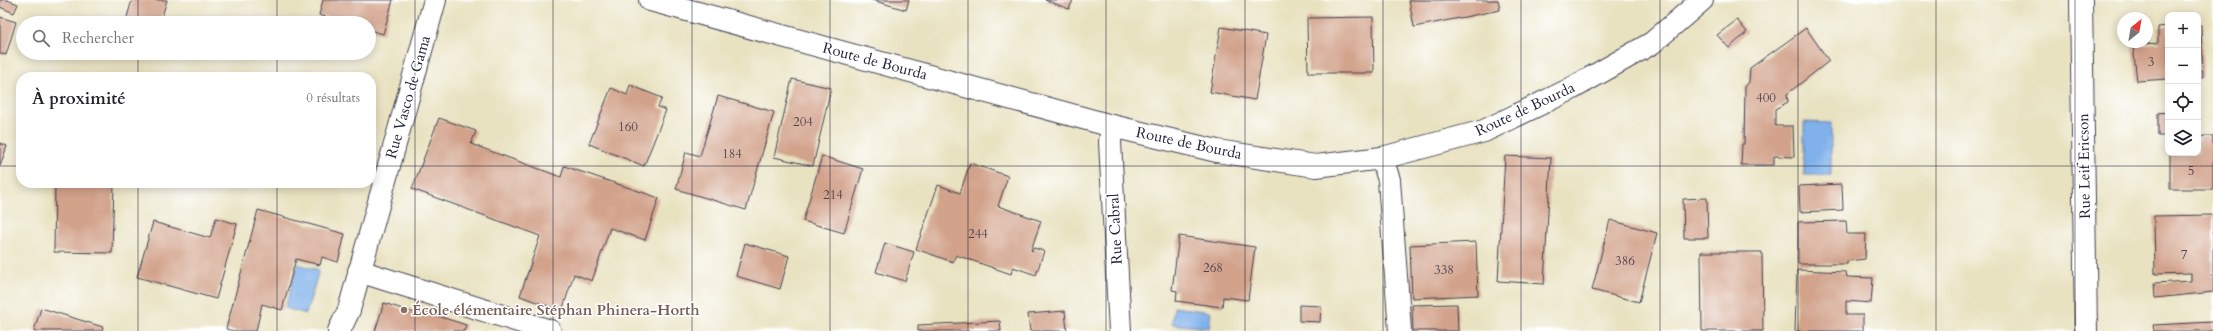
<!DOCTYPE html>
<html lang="fr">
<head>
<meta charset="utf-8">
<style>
  body { margin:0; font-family:Cardo,serif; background:#f2f2f2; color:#202124 }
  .controls { position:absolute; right:12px; top:12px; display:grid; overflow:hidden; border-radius:8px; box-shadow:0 2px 10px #0003 }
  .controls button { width:36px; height:36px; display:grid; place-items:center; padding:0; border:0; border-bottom:1px solid #e0e0e0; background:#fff; color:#202124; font:20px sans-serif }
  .compass { position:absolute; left:2117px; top:12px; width:36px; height:36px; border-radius:50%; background:#fff; box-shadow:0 2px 10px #0003; rotate:31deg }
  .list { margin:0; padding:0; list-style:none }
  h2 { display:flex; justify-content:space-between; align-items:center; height:52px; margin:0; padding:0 16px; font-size:17px }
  h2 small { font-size:13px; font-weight:400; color:#757577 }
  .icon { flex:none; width:22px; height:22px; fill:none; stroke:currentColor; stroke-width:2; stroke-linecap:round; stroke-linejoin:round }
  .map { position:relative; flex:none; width:2213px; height:331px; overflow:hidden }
  .search { position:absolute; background:#fff; box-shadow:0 2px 10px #0003; left:16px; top:16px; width:360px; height:44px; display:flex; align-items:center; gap:10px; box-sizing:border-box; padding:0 14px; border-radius:22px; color:#757577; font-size:15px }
  .panel { position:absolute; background:#fff; box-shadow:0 2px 10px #0003; left:16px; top:72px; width:360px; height:116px; border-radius:16px }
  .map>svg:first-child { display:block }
</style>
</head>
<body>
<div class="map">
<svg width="2213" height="331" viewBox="0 0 2213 331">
  <rect width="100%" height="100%" fill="#fff"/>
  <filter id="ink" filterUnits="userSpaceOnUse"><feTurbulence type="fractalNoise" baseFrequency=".025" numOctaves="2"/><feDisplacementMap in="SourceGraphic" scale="8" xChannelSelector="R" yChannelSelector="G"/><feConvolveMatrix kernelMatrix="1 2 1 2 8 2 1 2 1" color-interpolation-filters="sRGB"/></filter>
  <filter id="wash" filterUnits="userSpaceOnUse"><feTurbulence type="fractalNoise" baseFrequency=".012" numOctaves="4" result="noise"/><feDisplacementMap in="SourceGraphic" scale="16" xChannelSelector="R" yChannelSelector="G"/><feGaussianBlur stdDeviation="0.9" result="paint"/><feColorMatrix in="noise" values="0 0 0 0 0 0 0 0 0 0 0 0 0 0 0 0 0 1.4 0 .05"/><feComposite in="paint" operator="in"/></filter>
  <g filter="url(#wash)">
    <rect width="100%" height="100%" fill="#e9e2c1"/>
    <g fill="#80b1eb" stroke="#516a93">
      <path d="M1804,122L1831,123V175H1804Z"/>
      <path d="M298,264L319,270L306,314L285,308Z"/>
      <path d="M1174,307L1211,312L1209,328L1172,324Z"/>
    </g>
    <g id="blocks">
      <g fill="#d2a28a">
        <path d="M0,0H7L18,4L14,13L0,7Z"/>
        <path d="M132,0H167L160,23H148L127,17Z"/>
        <path d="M323,0H393L383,34L369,30V23H346L319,15Z"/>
        <path d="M872,0H909L906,10Z"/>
        <path d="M1045,0H1073L1069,9Z"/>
        <path d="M1409,0H1498L1500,10L1414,27Z"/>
        <path d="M0,17L16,22L6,55L0,53Z"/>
        <path d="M1373,17L1374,73H1308L1307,18Z"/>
        <path d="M1737,20L1747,32L1729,48L1717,35Z"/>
        <path d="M2198,25H2201L2203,77L2198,78Z"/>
        <path d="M2168,26V79L2137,81L2133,45L2158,43V27Z"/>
        <path d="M1221,27L1266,35L1255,100L1210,92Z"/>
        <path d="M1806,28L1829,61L1787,94L1788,102L1775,109V126H1793L1794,157L1774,156V165H1741L1742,144H1744L1745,87L1749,82L1750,68Z"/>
        <path d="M792,79L831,88L813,166L774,157Z"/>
        <path d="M630,85L662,98L658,107L666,110L644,166L589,144L611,88L627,95Z"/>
        <path d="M718,96L774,112L746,210L676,189L686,152L700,156Z"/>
        <path d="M2168,112V136H2158V113Z"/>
        <path d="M439,118L476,131L471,144L561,177L564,166L659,198L645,240L610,228L592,281L574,274L562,311L520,296L540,236L412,189Z"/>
        <path d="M2205,136H2213V189H2170V154L2198,153V137Z"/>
        <path d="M0,143L7,146L0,166Z"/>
        <path d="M822,156L863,169L844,233L803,221Z"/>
        <path d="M1505,156L1551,158L1544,284L1498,281Z"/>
        <path d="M970,163L1008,176L998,206L1041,221L1031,250L1032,251L1034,248L1044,251L1036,275L1013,267L1011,274L956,255L953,262L916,249L938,185L960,193Z"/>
        <path d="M55,183H114L112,253L54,252Z"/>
        <path d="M1842,184L1843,210L1800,212L1799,186Z"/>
        <path d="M1707,198L1708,238H1684L1683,199Z"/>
        <path d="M258,210L345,234L338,262L322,257L320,265L296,259L282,310L262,304L256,331H234L226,329Z"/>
        <path d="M2213,215V292L2155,298L2154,283L2191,281V273L2155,274L2154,216Z"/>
        <path d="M216,218L237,224L216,299L137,277L153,222L210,238Z"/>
        <path d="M1610,220L1657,233L1639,302L1592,290Z"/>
        <path d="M1846,221L1847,234H1866L1865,259L1847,261V264H1798V222Z"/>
        <path d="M1179,236L1255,247L1248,300L1223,297L1222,307L1176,301L1177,291L1172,290Z"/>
        <path d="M1476,242L1478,295L1412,298L1410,245Z"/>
        <path d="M745,243L789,256L780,289L736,276Z"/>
        <path d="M885,243L914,252L905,281L876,272Z"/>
        <path d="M1701,252H1762L1763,331H1702Z"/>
        <path d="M1797,270L1846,272L1847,277L1873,278L1871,303L1846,301V315H1863V331H1795Z"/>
        <path d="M384,303L421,315L422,311L466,325L464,331H375Z"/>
        <path d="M1457,304L1458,331H1413L1412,305Z"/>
        <path d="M1299,305L1321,306L1320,322L1299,321Z"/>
        <path d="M41,308L103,327L102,331H34Z"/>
        <path d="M1065,311L1067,331H1030L1028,314Z"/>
        <path d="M1000,321L1001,331H918V325Z"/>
        <path d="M2213,322V331H2154L2153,325Z"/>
      </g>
    </g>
  </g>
  <g filter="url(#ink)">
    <use href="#blocks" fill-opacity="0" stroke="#403f4f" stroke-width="1"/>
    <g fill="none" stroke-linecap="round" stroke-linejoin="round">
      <g stroke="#403f4f" stroke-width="24">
        <g id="minor">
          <path d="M650,0L1112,126L1217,151L1316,166L1382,158L1484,131L1571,89L1652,43L1702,0"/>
          <path d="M2081,0L2086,331"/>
          <path d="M1112,126L1110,142L1120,331"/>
          <path d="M1382,158L1389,180L1400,331"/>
          <path d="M359,271L550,331"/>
          <path d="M339,331L349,310L435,0"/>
        </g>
      </g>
      <use href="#minor" stroke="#fff" stroke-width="22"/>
    </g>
  </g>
  <path fill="none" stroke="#22223b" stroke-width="1" stroke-opacity="0.55" d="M138,0V23M277,0V23M415,0V331M553,0V331M692,0V331M830,0V331M968,0V331M1106,0V331M1245,0V331M1383,0V331M1521,0V331M1660,0V331M1798,0V331M1936,0V331M2075,0V331M138,53V77M277,53V77M0,166H21M371,166H2213M138,183V331M277,183V331"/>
  <circle fill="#8d6e63" stroke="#fff" stroke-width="1.5" cx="404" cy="310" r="4"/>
  <g text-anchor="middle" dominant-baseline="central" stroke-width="3" stroke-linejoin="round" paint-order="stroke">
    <g font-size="13" fill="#4e424f">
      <text x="2151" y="62">3</text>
      <text x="1766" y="98">400</text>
      <text x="803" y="122">204</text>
      <text x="628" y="127">160</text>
      <text x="732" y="154">184</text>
      <text x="2191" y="171">5</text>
      <text x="833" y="195">214</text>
      <text x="978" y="234">244</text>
      <text x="2184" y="255">7</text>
      <text x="1625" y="261">386</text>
      <text x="1213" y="268">268</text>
      <text x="1444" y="270">338</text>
    </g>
    <g font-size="15" fill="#22223b" stroke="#fff">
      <text transform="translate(875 61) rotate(15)">Route de Bourda</text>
      <text transform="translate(408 97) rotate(-74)">Rue Vasco de Gama</text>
      <text transform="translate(1525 109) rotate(-25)">Route de Bourda</text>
      <text transform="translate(1189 143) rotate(12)">Route de Bourda</text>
      <text transform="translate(2084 166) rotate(-91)">Rue Leif Ericson</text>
      <text transform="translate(1115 229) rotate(-93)">Rue Cabral</text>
    </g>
    <g font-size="15" font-weight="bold" fill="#785e54" stroke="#fff" text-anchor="start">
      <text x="412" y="310">École élémentaire Stéphan Phinera-Horth</text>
    </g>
  </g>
</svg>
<div class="controls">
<button>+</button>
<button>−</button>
<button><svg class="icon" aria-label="locate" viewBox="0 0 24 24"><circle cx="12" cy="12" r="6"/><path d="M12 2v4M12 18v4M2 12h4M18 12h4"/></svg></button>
<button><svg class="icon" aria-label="layers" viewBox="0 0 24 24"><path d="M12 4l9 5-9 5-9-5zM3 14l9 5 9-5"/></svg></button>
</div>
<svg class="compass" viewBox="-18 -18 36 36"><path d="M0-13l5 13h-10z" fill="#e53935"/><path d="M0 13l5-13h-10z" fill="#757577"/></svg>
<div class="search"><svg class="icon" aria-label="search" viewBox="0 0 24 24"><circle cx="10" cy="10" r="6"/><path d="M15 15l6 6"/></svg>Rechercher</div>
<section class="panel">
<h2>À proximité<small>0 résultats</small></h2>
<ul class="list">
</ul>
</section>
</div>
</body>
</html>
